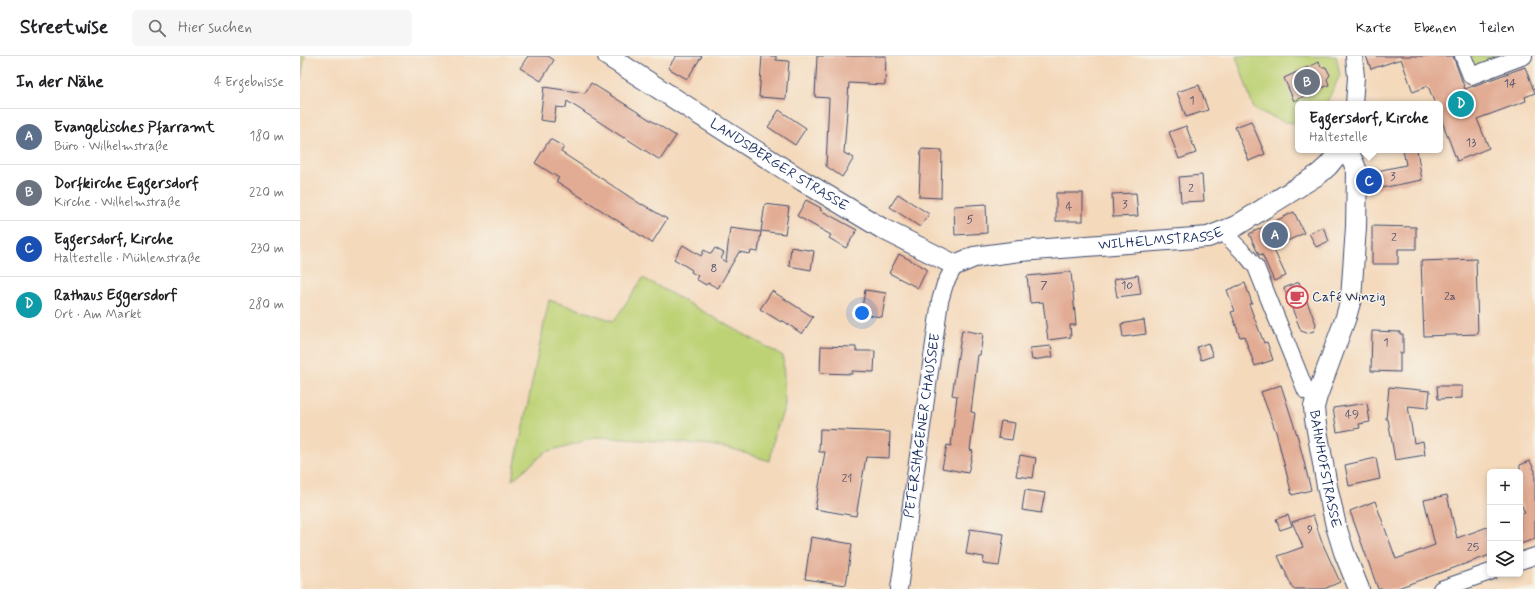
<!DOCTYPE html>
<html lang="de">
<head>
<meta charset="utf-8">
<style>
  body { margin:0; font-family:Mynerve,sans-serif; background:#f6f6f6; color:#202124 }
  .controls { position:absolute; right:12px; bottom:12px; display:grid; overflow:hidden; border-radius:6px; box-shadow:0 2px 6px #0003 }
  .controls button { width:36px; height:36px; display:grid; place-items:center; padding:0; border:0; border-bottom:1px solid #e0e0e0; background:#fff; color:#202124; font:20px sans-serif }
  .you { position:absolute; left:562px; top:257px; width:14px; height:14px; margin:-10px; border:3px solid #fff; border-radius:50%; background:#1a73e8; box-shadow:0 0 0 6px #1a73e833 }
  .badge { display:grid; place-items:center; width:26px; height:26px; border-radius:50%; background:#d1495b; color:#fff; font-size:13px; font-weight:700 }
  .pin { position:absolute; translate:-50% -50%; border:2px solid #fff; box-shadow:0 1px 4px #0006 }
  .popup { position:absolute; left:995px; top:45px; width:148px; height:52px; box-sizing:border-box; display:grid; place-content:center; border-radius:6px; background:#fff; filter:drop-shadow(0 1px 3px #0005); font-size:13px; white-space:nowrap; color:#757577 }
  .popup b { font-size:15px; color:#202124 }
  .popup::after { content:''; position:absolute; left:50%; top:100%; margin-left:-8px; border:8px solid transparent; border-top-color:#fff }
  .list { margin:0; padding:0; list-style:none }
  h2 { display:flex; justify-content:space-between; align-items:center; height:52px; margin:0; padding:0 16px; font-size:17px }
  h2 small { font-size:13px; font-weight:400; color:#757577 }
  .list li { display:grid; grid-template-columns:26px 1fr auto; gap:12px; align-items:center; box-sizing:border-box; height:56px; padding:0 16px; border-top:1px solid #e0e0e0 }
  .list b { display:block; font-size:15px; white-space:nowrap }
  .list p { margin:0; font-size:13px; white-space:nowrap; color:#757577 }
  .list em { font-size:13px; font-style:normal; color:#757577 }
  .icon { flex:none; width:22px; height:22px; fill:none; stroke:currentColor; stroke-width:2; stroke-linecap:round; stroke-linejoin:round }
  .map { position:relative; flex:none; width:1235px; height:533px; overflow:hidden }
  header { display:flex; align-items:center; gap:24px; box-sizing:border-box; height:56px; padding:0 20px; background:#fff; border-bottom:1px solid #e0e0e0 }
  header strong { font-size:19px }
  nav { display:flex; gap:22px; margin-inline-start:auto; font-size:14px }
  .search { width:280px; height:36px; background:#f6f6f6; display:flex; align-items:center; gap:10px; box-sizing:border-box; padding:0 14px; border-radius:6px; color:#757577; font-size:15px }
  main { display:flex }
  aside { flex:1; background:#fff }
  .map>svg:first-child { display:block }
</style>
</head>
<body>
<header>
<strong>Streetwise</strong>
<div class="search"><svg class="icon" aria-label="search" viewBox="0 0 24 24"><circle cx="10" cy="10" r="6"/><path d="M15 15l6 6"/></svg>Hier suchen</div>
<nav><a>Karte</a><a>Ebenen</a><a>Teilen</a></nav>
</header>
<main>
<aside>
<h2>In der Nähe<small>4 Ergebnisse</small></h2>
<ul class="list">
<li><span class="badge" style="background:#5c6f8a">A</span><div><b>Evangelisches Pfarramt</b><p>Büro · Wilhelmstraße</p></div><em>180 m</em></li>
<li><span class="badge" style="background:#6b7280">B</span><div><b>Dorfkirche Eggersdorf</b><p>Kirche · Wilhelmstraße</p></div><em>220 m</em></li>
<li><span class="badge" style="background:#1a4fb4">C</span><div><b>Eggersdorf, Kirche</b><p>Haltestelle · Mühlenstraße</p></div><em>230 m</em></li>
<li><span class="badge" style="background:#0f9aa8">D</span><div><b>Rathaus Eggersdorf</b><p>Ort · Am Markt</p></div><em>280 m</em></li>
</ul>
</aside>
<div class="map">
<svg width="1235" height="533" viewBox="0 0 1235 533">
  <rect width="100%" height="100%" fill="#f7f3e8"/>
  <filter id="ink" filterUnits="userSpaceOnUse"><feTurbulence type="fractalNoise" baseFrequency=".025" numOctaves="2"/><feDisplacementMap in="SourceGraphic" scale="8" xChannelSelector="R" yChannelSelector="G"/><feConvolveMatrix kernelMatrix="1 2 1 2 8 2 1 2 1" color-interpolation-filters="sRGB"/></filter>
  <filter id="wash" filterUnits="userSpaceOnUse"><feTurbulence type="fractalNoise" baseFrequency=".012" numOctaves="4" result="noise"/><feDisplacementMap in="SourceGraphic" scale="16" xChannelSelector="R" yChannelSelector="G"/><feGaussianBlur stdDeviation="0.9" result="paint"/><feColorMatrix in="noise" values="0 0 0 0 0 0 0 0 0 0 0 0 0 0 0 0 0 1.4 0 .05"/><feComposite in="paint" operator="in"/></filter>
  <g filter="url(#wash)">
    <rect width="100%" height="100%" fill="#f4d9bb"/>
    <g fill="#bdd275" stroke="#6c806a">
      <path d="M0,0H5L0,27Z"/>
      <path d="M936,0H1036L1040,19L1026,48H998V67L984,66L954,53Z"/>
      <path d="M1166,0H1205L1171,13Z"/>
      <path d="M343,222L483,300L485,350L475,377L470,405L441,396L411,389L297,381L246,396L212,424L249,244L314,265Z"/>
    </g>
    <g id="blocks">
      <g fill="#e2ab93">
        <path d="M228,0H248L254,4L241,25L220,12Z"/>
        <path d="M376,0H402L387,23L368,12Z"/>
        <path d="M462,0H476V4L489,5L486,43L459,41Z"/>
        <path d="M517,0H586L585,29L549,27L544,97L554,102L542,121L526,110L529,42L515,41Z"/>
        <path d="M1066,0H1153L1165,33L1225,11L1235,37L1225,41L1226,45L1177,63L1189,92L1157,105L1140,60V48H1135L1128,30L1113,36L1101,3L1071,13Z"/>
        <path d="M1019,6L1021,11H1026L1030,19L1027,23L1029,29L994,45L984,22Z"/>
        <path d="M291,27L376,80L360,104L324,81V82L267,45L266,52L256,51L254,66L240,64L244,31L285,37Z"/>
        <path d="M899,29L908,54L886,61L877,36Z"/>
        <path d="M479,54L506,72L495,89L468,71Z"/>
        <path d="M951,65L965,98L949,105L935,71Z"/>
        <path d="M886,70L896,97L879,103L869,76Z"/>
        <path d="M250,83L264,91L261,96L342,149V148L367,163L352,187L256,125L259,122L235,107Z"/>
        <path d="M621,93L642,94L641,142L619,141Z"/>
        <path d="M1103,94H1117L1122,124L1076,133L1077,115L1106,109Z"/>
        <path d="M902,119L904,145L881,146L879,121Z"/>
        <rect x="756" y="137" width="27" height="28"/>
        <path d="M836,137L838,160L813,161L812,138Z"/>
        <path d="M598,138L629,158L620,171L590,151Z"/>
        <path d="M506,144L521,152L520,154L557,174L546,192L529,182L531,179L497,160Z"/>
        <path d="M465,148L489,151L485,178L461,175Z"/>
        <path d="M686,148L687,177L655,179L654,150Z"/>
        <path d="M994,156L1004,177L973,192L986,220L974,225L962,198L959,199L949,178Z"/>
        <path d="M1072,170L1116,171V193H1098V208H1072Z"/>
        <path d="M1023,171L1029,185L1016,191L1009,177Z"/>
        <path d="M430,172L461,176L458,196L451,195L450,198L439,196L418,232L408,227L406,229L396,223L398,220L391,216L392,214L374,203L383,189L401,200L404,194L411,198L415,192L424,197L421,203L426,206Z"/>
        <path d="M491,191L514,195L511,214L489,210Z"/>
        <path d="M599,198L627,213L618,232L589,217Z"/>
        <path d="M1176,203L1178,278L1124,280L1121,205Z"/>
        <path d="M771,216L776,269H770L771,281L748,284L743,246L730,247L727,220Z"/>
        <path d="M838,219L841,238L817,241L814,223Z"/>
        <path d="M999,226L1016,268L1014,275L1007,277L1001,275L984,232Z"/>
        <path d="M945,227L952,247L949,248L964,287L967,286L973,304L955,310L944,280L940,281L931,256L935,255L927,234Z"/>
        <path d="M565,234L586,237L582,261L561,258Z"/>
        <path d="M472,235L513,261L502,278L482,264L481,266L460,253Z"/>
        <path d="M844,264L846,278L823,281L821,268Z"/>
        <path d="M662,274L683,278L680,299H678L671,356L675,357L670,394L673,395L668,417L642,412L647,389L651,390L657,340L652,339Z"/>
        <path d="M1072,275L1100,276V278H1103V297H1100V316L1071,315Z"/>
        <path d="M908,287L913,300L901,304L897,291Z"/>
        <path d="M521,290L556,291V295H575L574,316L552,315V318L520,317Z"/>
        <path d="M751,290L753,301L732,304L730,292Z"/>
        <path d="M981,329L998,382L1011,434L992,439L976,376L961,336Z"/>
        <path d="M1137,330H1162V342L1138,343Z"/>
        <path d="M1089,331L1130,335L1128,352L1108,350L1114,387L1123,385L1125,399L1095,404L1088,363H1086Z"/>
        <path d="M1067,347L1070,366L1059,368L1060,372L1037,376L1033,352Z"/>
        <path d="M701,365L715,367L712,384L698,382Z"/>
        <path d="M520,373L590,376L589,402L566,401L556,460L515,453L525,396H519Z"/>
        <path d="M720,399L736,402L733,422L716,420Z"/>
        <path d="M1076,402L1080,423L1049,430L1045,409Z"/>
        <path d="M1230,405L1235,415V483L1220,488V459L1225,457L1220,446V409Z"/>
        <path d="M725,434L745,437L741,457L722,454Z"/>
        <path d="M1147,439L1157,482L1190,470V499L1095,533H1078L1050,455L1075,445L1096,503L1135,489L1124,444Z"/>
        <path d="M988,459L992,470L980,474L976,463Z"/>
        <path d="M1013,459L1021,484L1040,526L1024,533H993L978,500L1003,491L992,466Z"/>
        <path d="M670,473L704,478L699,510L683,508L684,501L666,498Z"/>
        <path d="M511,481L552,488L546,529L505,523Z"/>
      </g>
    </g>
  </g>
  <g filter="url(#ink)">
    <use href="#blocks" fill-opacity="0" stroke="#3c486c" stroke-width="1"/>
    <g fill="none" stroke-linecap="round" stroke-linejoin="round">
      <g stroke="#3c486c" stroke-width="18">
        <g id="minor">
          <path d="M1054,0L1056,21L1054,48"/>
          <path d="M1163,0L1171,20L1224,0"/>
          <path d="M923,176L947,200L956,211L1006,335L1017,340"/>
          <path d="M1220,505L1235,500"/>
          <path id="s1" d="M599,533L640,245L645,228L655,209"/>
          <path d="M1141,533L1190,516"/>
        </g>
      </g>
      <g stroke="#3c486c" stroke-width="22">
        <g id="major">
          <path id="s2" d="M308,0L503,125L583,173L655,209L674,201L720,195L908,181L936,170L1019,118L1028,110L1041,94"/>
          <path id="s3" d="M1042,94L1052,103L1057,115L1056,171L1051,243L1046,261L1017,340L1014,351L1015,363L1027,430L1036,470L1044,496L1059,533"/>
        </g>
      </g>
      <use href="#minor" stroke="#fff" stroke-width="16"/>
      <use href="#major" stroke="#fff" stroke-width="20"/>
    </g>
  </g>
  <defs>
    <g id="cafe-ring" transform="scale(1.15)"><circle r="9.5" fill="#f7f3e8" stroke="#d1495b" stroke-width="1.5"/><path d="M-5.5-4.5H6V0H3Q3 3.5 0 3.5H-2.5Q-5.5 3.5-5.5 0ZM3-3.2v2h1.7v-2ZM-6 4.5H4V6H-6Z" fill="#d1495b"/></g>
  </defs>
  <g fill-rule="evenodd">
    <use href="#cafe-ring" x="997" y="241"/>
  </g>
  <g text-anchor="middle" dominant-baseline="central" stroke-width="3" stroke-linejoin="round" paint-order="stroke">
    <g font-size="12" fill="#4d4e6b">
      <text x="1210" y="28">14</text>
      <text x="892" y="45">1</text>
      <text x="1171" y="87">13</text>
      <text x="1093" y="121">3</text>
      <text x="891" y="133">2</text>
      <text x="825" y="149">3</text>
      <text x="769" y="151">4</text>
      <text x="670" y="164">5</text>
      <text x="1094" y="182">2</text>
      <text x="414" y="213">8</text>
      <text x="744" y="230">7</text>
      <text x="827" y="230">10</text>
      <text x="1150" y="241">2a</text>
      <text x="1086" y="287">1</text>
      <text x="1052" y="359">49</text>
      <text x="547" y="423">21</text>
      <text x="1010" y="474">9</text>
      <text x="1173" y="492">25</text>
    </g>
    <g font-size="14" fill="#1b2f5e" stroke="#f7f3e8">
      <text stroke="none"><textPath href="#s2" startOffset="203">LANDSBERGER STRASSE</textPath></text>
      <text stroke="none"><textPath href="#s2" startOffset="614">WILHELMSTRASSE</textPath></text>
      <text stroke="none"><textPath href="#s1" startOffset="165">PETERSHAGENER CHAUSSEE</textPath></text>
      <text stroke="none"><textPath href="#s3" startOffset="332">BAHNHOFSTRASSE</textPath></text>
    </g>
    <g font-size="14" fill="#1b2f5e" stroke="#f7f3e8" text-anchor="start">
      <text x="1012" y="241">Café Winzig</text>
    </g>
  </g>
</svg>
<div class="controls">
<button>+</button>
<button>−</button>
<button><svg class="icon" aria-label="layers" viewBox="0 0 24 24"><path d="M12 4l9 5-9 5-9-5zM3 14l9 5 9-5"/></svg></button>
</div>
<div class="you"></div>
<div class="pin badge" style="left:975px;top:179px;background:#5c6f8a">A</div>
<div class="pin badge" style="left:1007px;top:26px;background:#6b7280">B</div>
<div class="pin badge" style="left:1069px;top:125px;background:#1a4fb4">C</div>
<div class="popup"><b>Eggersdorf, Kirche</b>Haltestelle</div>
<div class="pin badge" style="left:1161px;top:48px;background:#0f9aa8">D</div>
</div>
</main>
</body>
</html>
